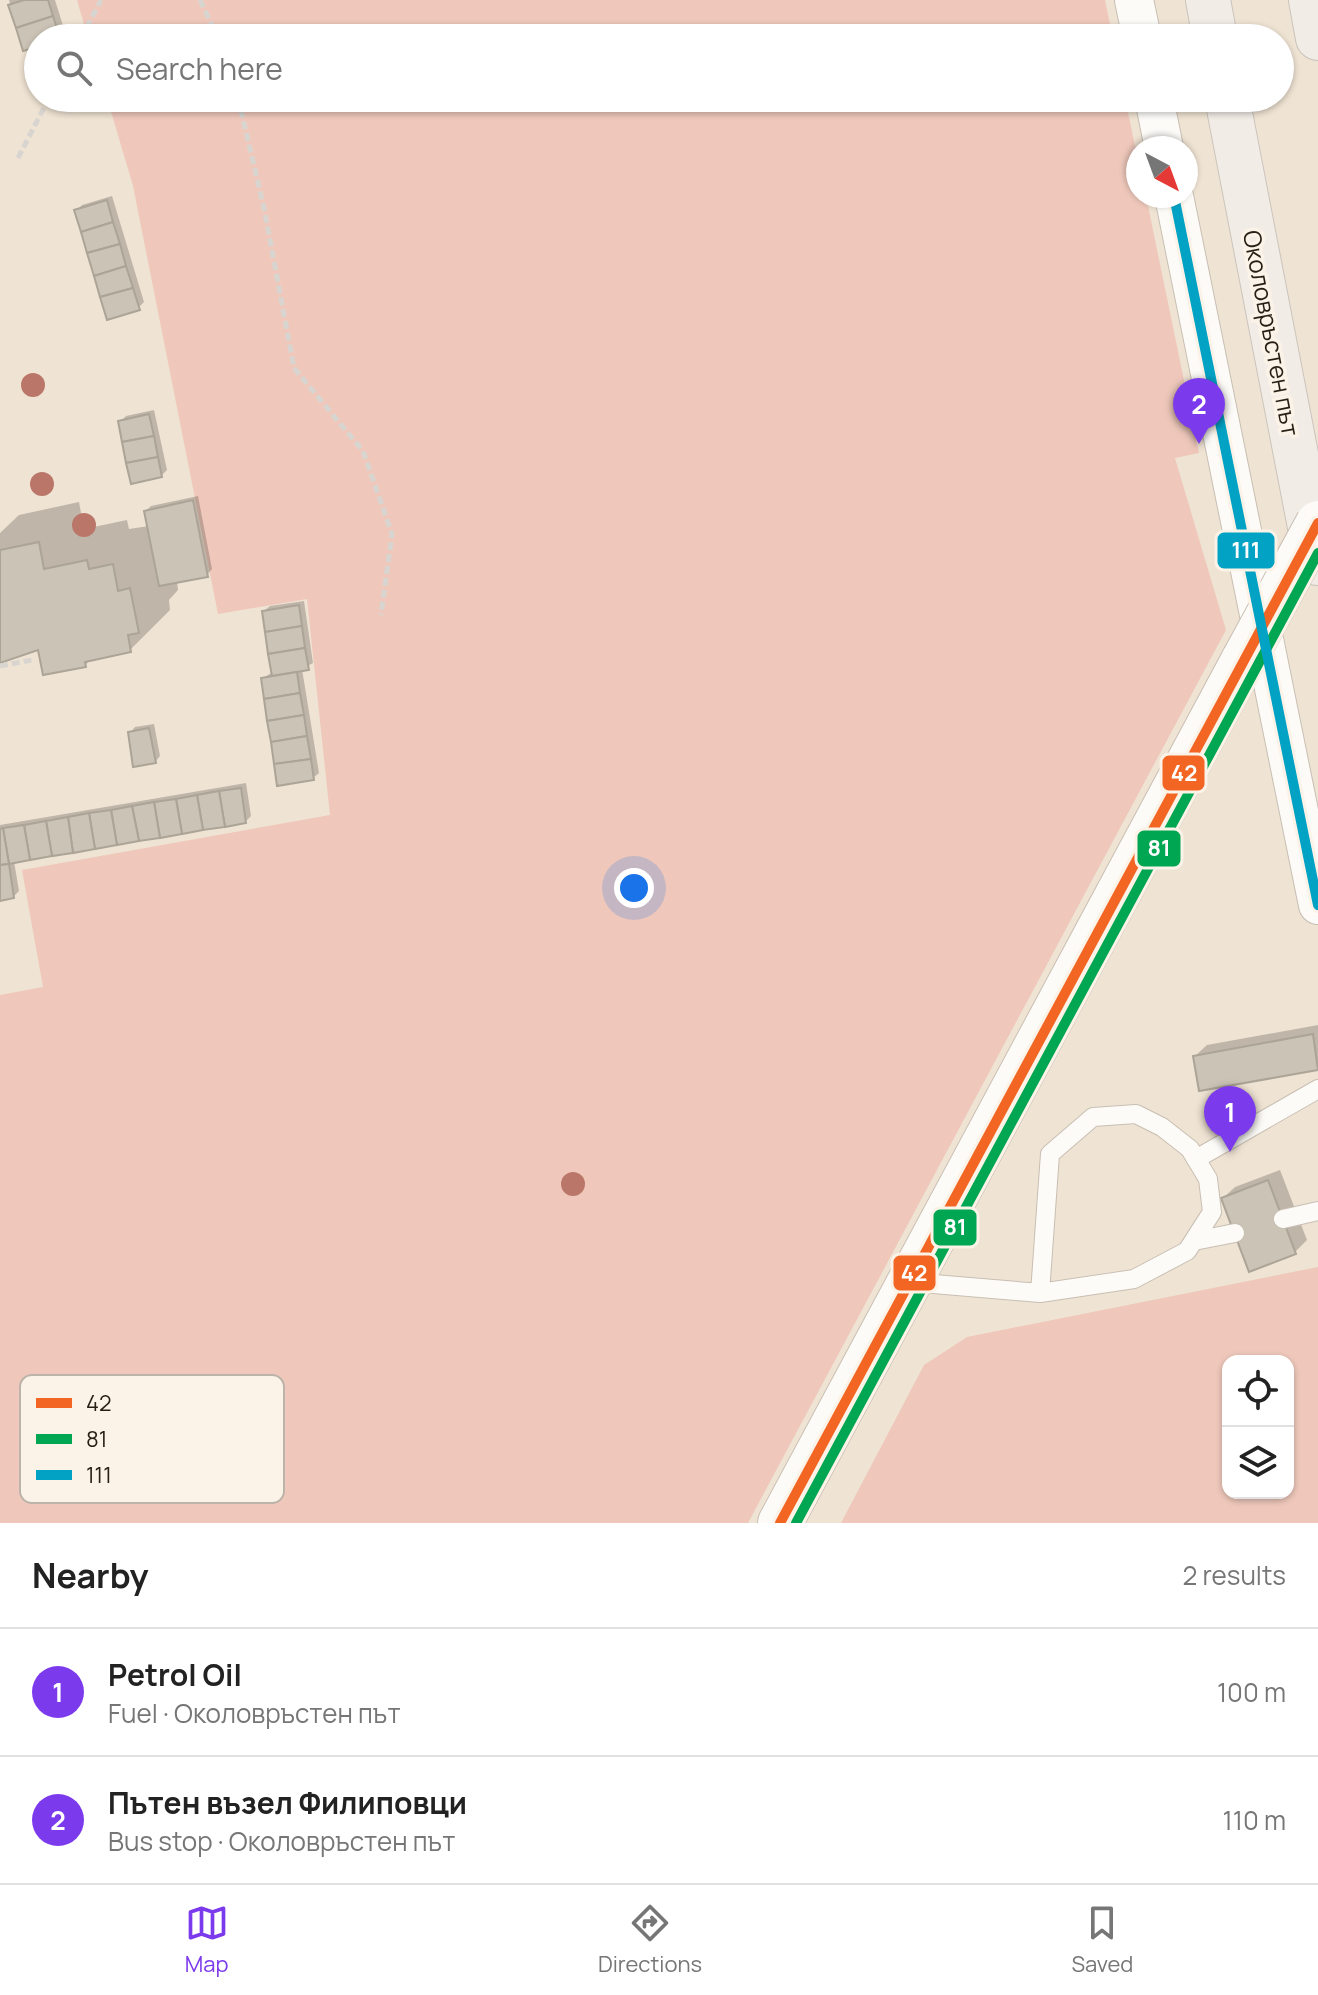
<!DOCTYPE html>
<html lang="en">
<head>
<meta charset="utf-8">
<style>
  body { margin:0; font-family:Manrope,sans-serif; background:#f6f6f6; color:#222 }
  .controls { position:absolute; right:24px; bottom:24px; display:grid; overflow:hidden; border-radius:16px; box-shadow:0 2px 6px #0004 }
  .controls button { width:72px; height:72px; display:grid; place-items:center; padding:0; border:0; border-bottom:2px solid #e0e0e0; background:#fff; color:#222; font:40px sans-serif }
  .compass { position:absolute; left:1126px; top:136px; width:72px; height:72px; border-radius:50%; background:#fff; box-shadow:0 2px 6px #0004; rotate:139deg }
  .you { position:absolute; left:634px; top:888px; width:28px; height:28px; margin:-20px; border:6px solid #fff; border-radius:50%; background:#1a73e8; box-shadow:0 0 0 12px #1a73e833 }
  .badge { display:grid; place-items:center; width:52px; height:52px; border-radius:50%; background:#7c3aed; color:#fff; font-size:26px; font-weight:700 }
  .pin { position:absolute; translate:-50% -66px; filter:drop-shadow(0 2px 4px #0008) }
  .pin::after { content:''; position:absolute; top:42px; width:28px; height:24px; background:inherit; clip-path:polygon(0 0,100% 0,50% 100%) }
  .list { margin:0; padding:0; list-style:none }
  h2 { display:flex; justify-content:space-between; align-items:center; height:104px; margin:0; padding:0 32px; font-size:34px }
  h2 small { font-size:26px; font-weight:400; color:#767676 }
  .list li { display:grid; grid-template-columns:52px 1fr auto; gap:24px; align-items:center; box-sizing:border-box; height:128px; padding:0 32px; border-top:2px solid #e0e0e0 }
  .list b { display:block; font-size:30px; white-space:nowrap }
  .list p { margin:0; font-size:26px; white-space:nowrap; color:#767676 }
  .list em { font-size:26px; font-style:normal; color:#767676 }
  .icon { flex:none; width:44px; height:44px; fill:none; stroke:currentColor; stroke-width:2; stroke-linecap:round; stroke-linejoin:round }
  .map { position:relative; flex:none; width:1318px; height:1523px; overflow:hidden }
  .search { position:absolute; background:#fff; box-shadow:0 2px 6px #0004; left:24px; right:24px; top:24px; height:88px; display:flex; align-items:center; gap:20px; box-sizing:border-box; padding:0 28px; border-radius:44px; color:#767676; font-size:30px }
  .sheet { height:360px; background:#fff }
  nav { display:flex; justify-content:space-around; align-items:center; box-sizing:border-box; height:112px; border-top:2px solid #e0e0e0; background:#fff; font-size:22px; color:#767676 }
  nav a { display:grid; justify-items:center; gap:4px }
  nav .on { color:#7c3aed }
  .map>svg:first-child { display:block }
</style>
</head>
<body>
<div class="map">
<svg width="1318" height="1523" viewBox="0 0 1318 1523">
  <rect width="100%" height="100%" fill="#efe3d3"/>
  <g fill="#efc8bb" fill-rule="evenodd">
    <path d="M77,0H1105L1113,38H88Z"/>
    <path d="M107,98H1125L1138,160V196H1146L1199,453L1175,458L1226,630L748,1523H0V995L43,987L22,870L330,815L307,599L218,614L133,186Z"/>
    <path d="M1318,1267V1523H841L924,1365L967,1337ZM1288,1361V1493H1228V1361Z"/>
  </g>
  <g fill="#0003">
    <path d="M9,0H55L65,32L59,38H38V45L25,49Z"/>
    <path d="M112,196L144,302L138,308L77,210L82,205Z"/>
    <path d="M154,410L167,470L161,476L120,422L126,416Z"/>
    <path d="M198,496L212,569L207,575L177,581L178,590L169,600L170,610L130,650L93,658L85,665L40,648L0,661V533L19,515L79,502L84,529L127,520L129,529L149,526L146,511L151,506Z"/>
    <path d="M304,601L313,663L302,669L319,773L313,778L263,678L273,672L264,611L270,606Z"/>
    <path d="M154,724L160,756L155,762L130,733L135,727Z"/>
    <path d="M246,783L251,816L246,821L14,861L19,891L13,897L0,899V825Z"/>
    <path d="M1318,1025V1068L1200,1089L1195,1056L1207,1045Z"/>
    <path d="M1280,1170L1307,1240L1295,1252L1223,1198L1235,1187Z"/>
  </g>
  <g fill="#cbc4b6" stroke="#aba497" stroke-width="2">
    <path d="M24,0H48L53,16L16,28L8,5Z"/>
    <path d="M53,16L60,38H38V47L23,51L16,28Z"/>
    <path d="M107,200L113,222L81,232L74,210Z"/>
    <path d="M113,222L120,244L87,253L81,232Z"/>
    <path d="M120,244L126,266L94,276L87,253Z"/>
    <path d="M126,266L133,288L100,297L94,276Z"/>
    <path d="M133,288L140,310L107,320L100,297Z"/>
    <path d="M149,414L154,436L122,442L118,421Z"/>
    <path d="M154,436L158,457L126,463L122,442Z"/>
    <path d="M158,457L162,477L131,484L126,463Z"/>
    <path d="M193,500L208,577L159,586L144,511Z"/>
    <path d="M39,542L44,569L87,560L89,569L113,564L118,591L130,588L139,633L128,635L131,652L85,662L86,667L43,675L38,650L0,663V550Z"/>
    <path d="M299,605L302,626L265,632L262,611Z"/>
    <path d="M302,626L305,648L268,654L265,632Z"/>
    <path d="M305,648L309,670L272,676L268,654Z"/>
    <path d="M297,672L300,693L264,699L261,678Z"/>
    <path d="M300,693L304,715L267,721L264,699Z"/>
    <path d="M304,715L307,736L271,742L267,721Z"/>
    <path d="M149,728L156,763L133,767L128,732Z"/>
    <path d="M307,736L311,759L274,764L271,742Z"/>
    <path d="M311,759L314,780L277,786L274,764Z"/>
    <path d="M241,788L246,823L225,827L219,791Z"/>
    <path d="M219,791L225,827L203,830L197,795Z"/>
    <path d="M197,795L203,830L182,834L176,799Z"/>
    <path d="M176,799L182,834L160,838L154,802Z"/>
    <path d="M154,802L160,838L139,841L132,806Z"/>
    <path d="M132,806L139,841L117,845L111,810Z"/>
    <path d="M111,810L117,845L95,849L89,813Z"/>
    <path d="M89,813L95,849L73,853L68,817Z"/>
    <path d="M68,817L73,853L52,856L46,821Z"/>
    <path d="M46,821L52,856L30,860L24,825Z"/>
    <path d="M24,825L30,860L9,864L3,828Z"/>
    <path d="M3,828L9,864L0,865V829Z"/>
    <path d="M9,864L14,898L0,901V865Z"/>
    <path d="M1313,1034L1318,1070L1199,1091L1193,1056Z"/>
    <path d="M1268,1180L1296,1254L1249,1272L1221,1198Z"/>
  </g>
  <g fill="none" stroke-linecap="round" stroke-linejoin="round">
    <g stroke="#c8bfb3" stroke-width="20">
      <g id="lane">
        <path d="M1196,1159L1318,1089"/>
        <path d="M1283,1219L1318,1211"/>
        <path d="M1194,1241L1235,1233"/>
        <path d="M910,1282L1040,1293L1134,1279L1187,1251L1212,1212L1208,1179L1190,1149L1162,1127L1136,1114L1093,1117L1050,1154L1040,1293"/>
      </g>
    </g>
    <g stroke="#c8bfb3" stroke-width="40">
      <g id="street">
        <path d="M1134,0L1142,38"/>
        <path d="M1154,98L1164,148"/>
        <path d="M1174,196L1318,905"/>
      </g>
    </g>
    <g stroke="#c8bfb3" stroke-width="46">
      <path id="secondary" d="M780,1523L1244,659"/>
    </g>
    <g stroke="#cac4bc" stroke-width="46">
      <g id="highway">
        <path d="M1208,0L1215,38"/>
        <path d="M1311,0L1318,38"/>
        <path d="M1227,98L1317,563"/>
      </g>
    </g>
    <g stroke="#d8d5d0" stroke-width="5" stroke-dasharray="8 4" stroke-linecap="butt">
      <path d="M200,0L218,38"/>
      <path d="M81,38L101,0"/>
      <path d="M238,98L264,208L294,368L363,451L392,534L381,615"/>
      <path d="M18,158L49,98"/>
      <path d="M0,666L32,660"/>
    </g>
    <use href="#lane" stroke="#fdfbf8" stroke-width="18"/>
    <use href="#street" stroke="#fdfbf8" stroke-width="38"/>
    <use href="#secondary" stroke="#fdfbf8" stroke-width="44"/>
    <use href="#highway" stroke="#f2ece7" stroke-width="44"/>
    <g stroke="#c8bfb3" stroke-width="46" stroke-linecap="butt">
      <path id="secondary-bridge" d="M1244,659L1318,523"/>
    </g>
    <use href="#secondary-bridge" stroke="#fdfbf8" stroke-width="44"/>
    <g stroke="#fcf3e8" stroke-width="16">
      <path id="bus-1" d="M780,1523L1318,523"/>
    </g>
    <g stroke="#fcf3e8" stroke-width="16">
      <path id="bus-2" d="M796,1523L1318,553"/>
    </g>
    <g stroke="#fcf3e8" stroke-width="16">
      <path id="bus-3" d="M1174,196L1318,905"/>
    </g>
    <use href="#bus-1" stroke="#f26522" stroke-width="10"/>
    <use href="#bus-2" stroke="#00a651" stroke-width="10"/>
    <use href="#bus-3" stroke="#02a2c5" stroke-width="10"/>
  </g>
  <g fill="#ba7669">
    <circle cx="33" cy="385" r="12"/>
    <circle cx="42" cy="484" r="12"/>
    <circle cx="84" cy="525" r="12"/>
    <circle cx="573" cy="1184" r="12"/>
  </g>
  <g text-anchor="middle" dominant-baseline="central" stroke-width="7" stroke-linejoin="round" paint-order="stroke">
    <g font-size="24" fill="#271f15" stroke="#fcf3e8">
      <text transform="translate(1272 333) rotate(79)">Околовръстен път</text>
    </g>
  </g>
  <rect x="20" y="1375" width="264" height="128" rx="12" fill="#fcf3e8" stroke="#bcb3a9" stroke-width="2"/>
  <rect x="36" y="1398" width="36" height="10" fill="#f26522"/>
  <rect x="36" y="1434" width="36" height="10" fill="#00a651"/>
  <rect x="36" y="1470" width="36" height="10" fill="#02a2c5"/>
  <g font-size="22" fill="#271f15">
    <text x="86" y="1411">42</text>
    <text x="86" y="1447">81</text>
    <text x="86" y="1483">111</text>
  </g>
  <g stroke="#fcf3e8" stroke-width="3">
    <rect x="1216" y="531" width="60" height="39" rx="8" fill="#02a2c5"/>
    <rect x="1161" y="754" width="45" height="38" rx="8" fill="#f26522"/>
    <rect x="1136" y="829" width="46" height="39" rx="8" fill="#00a651"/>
    <rect x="932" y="1208" width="46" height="39" rx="8" fill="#00a651"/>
    <rect x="892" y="1254" width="45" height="38" rx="8" fill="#f26522"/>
  </g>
  <g font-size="22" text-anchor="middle" font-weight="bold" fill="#fff">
    <text x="1246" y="558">111</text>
    <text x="1184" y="781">42</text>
    <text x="1159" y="856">81</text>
    <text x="955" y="1235">81</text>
    <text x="914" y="1281">42</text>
  </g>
</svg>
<div class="controls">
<button><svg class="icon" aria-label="locate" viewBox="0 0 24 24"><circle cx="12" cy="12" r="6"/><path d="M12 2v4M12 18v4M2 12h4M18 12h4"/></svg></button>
<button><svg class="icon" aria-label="layers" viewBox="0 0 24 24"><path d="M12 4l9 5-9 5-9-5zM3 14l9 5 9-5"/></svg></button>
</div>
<svg class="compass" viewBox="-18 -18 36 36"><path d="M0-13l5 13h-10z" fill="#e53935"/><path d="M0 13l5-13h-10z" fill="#767676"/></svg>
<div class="you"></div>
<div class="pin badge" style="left:1230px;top:1152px">1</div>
<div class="pin badge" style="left:1199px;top:444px">2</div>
<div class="search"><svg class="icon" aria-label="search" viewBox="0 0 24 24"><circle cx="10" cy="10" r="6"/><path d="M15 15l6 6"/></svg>Search here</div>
</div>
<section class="sheet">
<h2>Nearby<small>2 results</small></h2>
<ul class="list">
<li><span class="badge">1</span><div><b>Petrol Oil</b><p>Fuel · Околовръстен път</p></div><em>100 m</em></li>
<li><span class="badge">2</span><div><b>Пътен възел Филиповци</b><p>Bus stop · Околовръстен път</p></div><em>110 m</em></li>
</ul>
</section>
<nav>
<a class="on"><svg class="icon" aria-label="map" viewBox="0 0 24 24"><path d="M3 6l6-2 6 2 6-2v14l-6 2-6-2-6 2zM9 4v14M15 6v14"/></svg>Map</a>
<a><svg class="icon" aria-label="directions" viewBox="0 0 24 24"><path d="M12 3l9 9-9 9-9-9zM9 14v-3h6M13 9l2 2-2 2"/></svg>Directions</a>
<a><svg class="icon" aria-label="saved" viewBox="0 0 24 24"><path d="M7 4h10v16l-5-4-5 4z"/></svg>Saved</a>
</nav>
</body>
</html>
